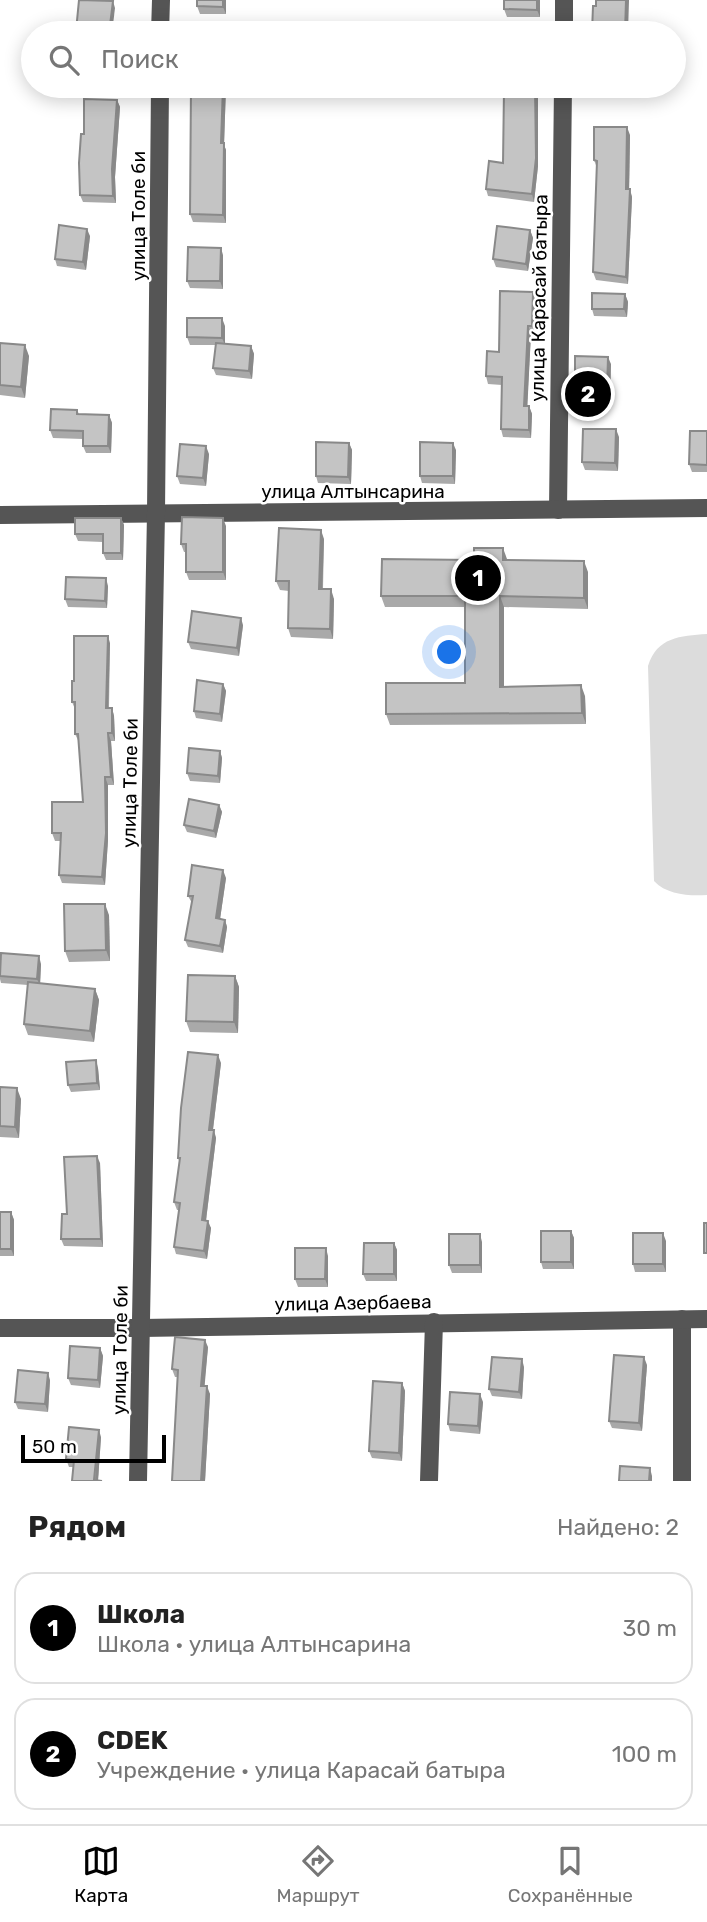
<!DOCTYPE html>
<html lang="ru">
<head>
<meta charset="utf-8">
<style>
  body { margin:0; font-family:Rubik,sans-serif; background:#f2f2f2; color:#222 }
  .scale { position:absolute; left:21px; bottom:18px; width:145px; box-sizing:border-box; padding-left:7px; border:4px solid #000; border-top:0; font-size:19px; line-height:24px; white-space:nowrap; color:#000; -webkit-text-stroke:5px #fff; paint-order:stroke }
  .you { position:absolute; left:450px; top:653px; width:24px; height:24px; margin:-18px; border:5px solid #fff; border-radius:50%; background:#1a73e8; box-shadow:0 0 0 10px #1a73e833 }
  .badge { display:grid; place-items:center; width:46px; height:46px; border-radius:50%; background:#000; color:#fff; font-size:23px; font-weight:700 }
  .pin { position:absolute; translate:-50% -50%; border:4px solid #fff; box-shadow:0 2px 7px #0006 }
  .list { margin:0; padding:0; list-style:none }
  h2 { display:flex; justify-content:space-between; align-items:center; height:91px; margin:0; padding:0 28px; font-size:30px }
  h2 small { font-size:23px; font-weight:400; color:#767676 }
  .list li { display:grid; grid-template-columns:46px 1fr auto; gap:21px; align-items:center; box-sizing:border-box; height:112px; margin:0 14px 14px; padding:0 14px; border:2px solid #e0e0e0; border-radius:21px }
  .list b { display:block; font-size:26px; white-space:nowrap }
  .list p { margin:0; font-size:23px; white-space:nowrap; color:#767676 }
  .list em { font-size:23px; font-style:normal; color:#767676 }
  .icon { flex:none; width:38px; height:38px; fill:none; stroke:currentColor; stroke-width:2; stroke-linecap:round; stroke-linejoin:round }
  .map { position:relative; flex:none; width:707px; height:1481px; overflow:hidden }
  .search { position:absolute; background:#fff; box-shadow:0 4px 18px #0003; left:21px; right:21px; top:21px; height:77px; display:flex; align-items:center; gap:18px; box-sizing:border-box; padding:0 24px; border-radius:38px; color:#767676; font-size:26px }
  .sheet { height:343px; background:#fff }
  nav { display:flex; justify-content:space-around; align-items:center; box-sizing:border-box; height:98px; border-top:2px solid #e0e0e0; background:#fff; font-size:19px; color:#767676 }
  nav a { display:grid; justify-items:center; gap:4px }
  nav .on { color:#000 }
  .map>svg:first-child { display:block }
</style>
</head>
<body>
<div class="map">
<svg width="707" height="1481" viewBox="0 0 707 1481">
  <rect width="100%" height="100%" fill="#fff"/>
  <path fill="#dcdcdc" d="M707,634V895C689,896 667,895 654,881L648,666C657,637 680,636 707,634Z"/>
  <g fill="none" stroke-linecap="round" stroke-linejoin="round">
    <g stroke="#555" stroke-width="18">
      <path d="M160,33L161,0"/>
      <path d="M564,33V0"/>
      <path d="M558,510L563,86"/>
      <path d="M0,515L707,508"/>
      <path d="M682,1319V1481"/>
      <path d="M0,1328H141L707,1319"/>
      <path d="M138,1481L156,513L160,86"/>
      <path d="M429,1481L434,1322"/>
    </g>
  </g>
  <g fill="#a9a9a9">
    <path d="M226,0V14H200L197,6Z"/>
    <path d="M540,0V17H507L504,9Z"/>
    <path d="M191,86H226L224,145L226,150V223L193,222L190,214Z"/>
    <path d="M501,86H538V166L534,202L488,196L486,189L503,163L504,97L501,89Z"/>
    <path d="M596,86H628V89Z"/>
    <path d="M117,100L120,107L115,177L116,203L83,202L80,195L84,134Z"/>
    <path d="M630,135L629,189L632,197L628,284L596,280L593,272L597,168L594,160Z"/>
    <path d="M530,230L533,238L528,271L496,267L493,259Z"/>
    <path d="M90,236L86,270L57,266L55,259Z"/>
    <path d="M223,255V289L190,288L187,281Z"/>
    <path d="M625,294L628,302L627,317L594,316L592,309Z"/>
    <path d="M535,299V333H531L527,406H529L532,414L531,438L503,437L501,429L502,385L488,384L486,376L499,352Z"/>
    <path d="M225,326V344L251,346L254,354L252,379L216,375L213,368L216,345H190L187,337Z"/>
    <path d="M0,343L29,356L25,398L0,395Z"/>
    <path d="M611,364L610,398L577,397L575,390Z"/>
    <path d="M77,410L79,414L109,415L112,423L111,453H86L83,446V439L53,438L50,430Z"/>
    <path d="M707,431V472H692L689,464Z"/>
    <path d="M619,437L618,471L585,470L582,462Z"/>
    <path d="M349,443L352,450L351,484L318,483L316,476Z"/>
    <path d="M456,450L455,484L422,483L420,476Z"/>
    <path d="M209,454L206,486L180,484L177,476Z"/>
    <path d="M121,518L124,525L123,560H106L103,553V542L78,541L75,534Z"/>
    <path d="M226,526V580H189L186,572V552H184L181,544Z"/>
    <path d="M324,539L323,589L334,599L333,639L291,637L288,628L289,591L280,590L276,581Z"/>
    <path d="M474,560H507L588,572V609L504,607V687L585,696L586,724L390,725L386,714L465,683V607H385L381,596Z"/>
    <path d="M108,586L107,608L68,607L65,599Z"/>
    <path d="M243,625L239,656L191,649L188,642Z"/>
    <path d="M110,643L109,708H112L114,716L115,741H111L114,785H108V840L105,885L62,883L59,875L61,841H55L52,833L83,802L79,742L75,734V709L72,702L74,681Z"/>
    <path d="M223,684L226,691L222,722L196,718L194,711Z"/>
    <path d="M220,751L222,758L220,783L190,781L187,773Z"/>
    <path d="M219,805L222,812L216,838L187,832L184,825Z"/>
    <path d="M226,878L220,919L225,920L227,927L223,953L188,947L185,940L192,903L188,896Z"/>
    <path d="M109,915L110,961L69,962L65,951Z"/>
    <path d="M0,961L41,964L40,983L95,989L99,1000L94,1042L28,1035L24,1024L28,985L1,983L0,979Z"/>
    <path d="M235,976L239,987L238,1033L190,1032L186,1021Z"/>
    <path d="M221,1063L213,1130L216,1138L206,1221L211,1228L207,1259L176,1254L174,1247L179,1210H177L174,1202L180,1163L178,1158Z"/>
    <path d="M98,1068L100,1090L71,1092L68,1085Z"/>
    <path d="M0,1087L21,1099L19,1138L0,1137Z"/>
    <path d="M100,1163L103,1247L64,1246L61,1239L67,1214Z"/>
    <path d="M0,1212H11L14,1220V1256H0Z"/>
    <path d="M571,1231L574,1238V1269H543L541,1262Z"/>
    <path d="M666,1241V1272H635L633,1264Z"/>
    <path d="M482,1242V1273H452L449,1265Z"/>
    <path d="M394,1243L397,1250V1281H366L363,1274Z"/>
    <path d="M328,1256V1287H298L295,1279Z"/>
    <path d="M208,1347L204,1386L210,1394L205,1481H172L178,1377H175L172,1369Z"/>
    <path d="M100,1348L103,1356L100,1388L71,1385L68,1378Z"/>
    <path d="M647,1365L642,1431L612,1428L609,1421Z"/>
    <path d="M524,1367L522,1399L492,1396L489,1389Z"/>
    <path d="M50,1380L48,1412L18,1409L15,1402Z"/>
    <path d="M402,1383L405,1391L402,1461L372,1458L369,1451Z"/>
    <path d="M483,1402L480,1434L450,1431L448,1424Z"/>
    <path d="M101,1437L98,1480L72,1481L73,1467H69L66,1459Z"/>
  </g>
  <g fill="#898989">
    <path d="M223,0H226V14L223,7Z"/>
    <path d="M537,0H540V17L537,10Z"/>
    <path d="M626,0H629L628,33H625Z"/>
    <path d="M113,1L115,8L112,33H109Z"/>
    <path d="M223,86H226L224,145L226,150V223L223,215L221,143Z"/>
    <path d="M535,86H538V166L534,202L532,194Z"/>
    <path d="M117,100L120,107L115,177L116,203L113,196L112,169Z"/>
    <path d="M627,127L630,135L629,196L626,189Z"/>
    <path d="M630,189L632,197L628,284L626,277Z"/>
    <path d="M87,229L90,236L86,270L83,262Z"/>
    <path d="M530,230L533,238L528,271L526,264Z"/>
    <path d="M221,248L223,255V289L220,281Z"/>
    <path d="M533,292L535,299V333L532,326Z"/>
    <path d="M625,294L628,302L627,317L624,309Z"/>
    <path d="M222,318L225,326V345L222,338Z"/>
    <path d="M528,326L531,333L527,414L524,406Z"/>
    <path d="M25,345L29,356L25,398L21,387Z"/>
    <path d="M251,346L254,354L252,379L249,371Z"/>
    <path d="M608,357L611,364L610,398L607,391Z"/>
    <path d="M529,406L532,414L531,438L529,430Z"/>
    <path d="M109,415L112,423L111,453L108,446Z"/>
    <path d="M616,429L619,437L618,471L615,463Z"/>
    <path d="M349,443L352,450L351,484L348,477Z"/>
    <path d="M453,443L456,450L455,484L453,476Z"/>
    <path d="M206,446L209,454L206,486L203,478Z"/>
    <path d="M121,518L124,525L123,560L121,553Z"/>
    <path d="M223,518L226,526V580L223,572Z"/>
    <path d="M321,530L324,539L322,598L319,589Z"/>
    <path d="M503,548L507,559V571L503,560Z"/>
    <path d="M584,561L588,572V609L584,598Z"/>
    <path d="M106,578L108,586L107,608L105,601Z"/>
    <path d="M331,589L334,599L333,639L330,629Z"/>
    <path d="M500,596L504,607V698L500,687Z"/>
    <path d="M241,618L243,625L239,656L237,648Z"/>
    <path d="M108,636L110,643L108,716L106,708Z"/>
    <path d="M223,684L226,691L222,722L220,714Z"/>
    <path d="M581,685L585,696L586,724L582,713Z"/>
    <path d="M112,708L114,716L115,741L112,733Z"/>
    <path d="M108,733L111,741L114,785L111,777Z"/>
    <path d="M220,751L222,758L220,783L218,776Z"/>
    <path d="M105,777L108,785V840L105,885L102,877Z"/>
    <path d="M219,805L222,812L216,838L214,831Z"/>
    <path d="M223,870L226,878L219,926L216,918Z"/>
    <path d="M105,904L109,915L110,961L106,950Z"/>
    <path d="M225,920L227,927L223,953L220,946Z"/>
    <path d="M39,956L41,964L40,986L37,979Z"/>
    <path d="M235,976L239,987L238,1033L234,1022Z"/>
    <path d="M95,989L99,1000L94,1042L90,1031Z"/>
    <path d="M218,1055L221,1063L212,1137L209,1130Z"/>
    <path d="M96,1060L98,1068L100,1090L97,1083Z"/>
    <path d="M17,1088L21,1099L19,1138L15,1127Z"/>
    <path d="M214,1130L216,1138L205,1228L202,1220Z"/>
    <path d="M97,1156L100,1163L103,1247L101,1239Z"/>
    <path d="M11,1212L14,1220V1256L11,1249Z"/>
    <path d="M208,1221L211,1228L207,1259L204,1251Z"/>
    <path d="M571,1231L574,1238V1269L571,1262Z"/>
    <path d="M663,1233L666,1241V1272L663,1264Z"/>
    <path d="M480,1234L482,1242V1273L480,1265Z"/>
    <path d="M394,1243L397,1250V1281L394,1274Z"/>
    <path d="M326,1248L328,1256V1287L325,1279Z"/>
    <path d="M205,1340L208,1347L204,1393L201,1386Z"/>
    <path d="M100,1348L103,1356L100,1388L98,1380Z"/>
    <path d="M644,1357L647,1365L642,1431L639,1423Z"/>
    <path d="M522,1359L524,1367L522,1399L519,1392Z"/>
    <path d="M48,1373L50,1380L48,1412L45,1404Z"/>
    <path d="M402,1383L405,1391L402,1461L399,1453Z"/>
    <path d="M207,1386L210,1394L205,1481H201Z"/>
    <path d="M480,1394L483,1402L480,1434L478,1426Z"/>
    <path d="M99,1430L101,1437L98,1481H95Z"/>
    <path d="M650,1468L652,1476V1481H649Z"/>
  </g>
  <g fill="#c4c4c4" stroke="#898989" stroke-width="2">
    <path d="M79,0L113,1L109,33H96L76,31Z"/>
    <path d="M197,0H223V7L197,6Z"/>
    <path d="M504,0H537V10L504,9Z"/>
    <path d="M596,0H626L625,33L592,32L593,6H596Z"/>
    <path d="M191,86H223L221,143H224L223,215L190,214Z"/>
    <path d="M501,86H535L536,158L532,194L486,189L489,161L503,163L504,89H501Z"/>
    <path d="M84,99L117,100L112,169L113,196L80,195L79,163L81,134H84Z"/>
    <path d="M594,127H627L626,189H630L626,277L593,272L597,161L594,160Z"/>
    <path d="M59,225L87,229L83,262L55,259Z"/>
    <path d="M497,226L530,230L526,264L493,259Z"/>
    <path d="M188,247L221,248L220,281H187Z"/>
    <path d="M500,291L533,292L532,326H528L524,406H529V430L501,429L502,377L486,376L487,351L499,352Z"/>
    <path d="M592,293L625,294L624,309H592Z"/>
    <path d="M187,318H222V338L187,337Z"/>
    <path d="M0,343L25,345L21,387L0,385Z"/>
    <path d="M216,343L251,346L249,371L213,368Z"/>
    <path d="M575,356L608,357L607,391L575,390Z"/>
    <path d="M51,409L77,410V414L109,415L108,446H83V431L50,430Z"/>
    <path d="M583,429H616L615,463L582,462Z"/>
    <path d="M690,431H707V465L689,464Z"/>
    <path d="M316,442L349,443L348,477L316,476Z"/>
    <path d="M420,442L453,443V476H420Z"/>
    <path d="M180,444L206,446L203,478L177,476Z"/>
    <path d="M182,517L223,518V572H186V544H181Z"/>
    <path d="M75,518H121V553H103V534H75Z"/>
    <path d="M279,528L321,530L319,589H331L330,629L288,628L289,581H276Z"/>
    <path d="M474,548H503V560L584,561V598L500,596V687L581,685L582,713L386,714V683H465V596H381L382,559L474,560Z"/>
    <path d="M66,577L106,578L105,601L65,599Z"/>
    <path d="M192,611L241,618L237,648L188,642Z"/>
    <path d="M74,636H108L106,708H112V733H108L111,777H105L106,833L102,877L59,875L61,833H52V802H83L78,734H75V702H72V681H74Z"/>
    <path d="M197,680L223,684L220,714L194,711Z"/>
    <path d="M189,748L220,751L218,776L187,773Z"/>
    <path d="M189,799L219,805L214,831L184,825Z"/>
    <path d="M192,865L223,870L216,918L225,920L220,946L185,940L193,896H188Z"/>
    <path d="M64,904H105L106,950L65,951Z"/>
    <path d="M1,953L39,956L37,979L0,976Z"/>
    <path d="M188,975L235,976L234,1022L186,1021Z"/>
    <path d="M28,982L95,989L90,1031L24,1024Z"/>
    <path d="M188,1052L218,1055L209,1130H214L202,1220L208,1221L204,1251L174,1247L180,1203L174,1202L180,1158H178L181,1108Z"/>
    <path d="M96,1060L97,1083L68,1085L66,1062Z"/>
    <path d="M0,1087L17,1088L15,1127L0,1126Z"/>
    <path d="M97,1156L101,1239H61L62,1214H67L64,1157Z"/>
    <rect x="0" y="1212" width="11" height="37"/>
    <rect x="704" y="1223" width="3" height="30"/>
    <rect x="541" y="1231" width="30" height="31"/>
    <rect x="633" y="1233" width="30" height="31"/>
    <rect x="449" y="1234" width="31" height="31"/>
    <path d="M364,1243H394V1274H363Z"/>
    <path d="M295,1248H326L325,1279H295Z"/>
    <path d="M175,1337L205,1340L201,1386H207L201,1481H172L178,1370L172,1369Z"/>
    <path d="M70,1346L100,1348L98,1380L68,1378Z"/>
    <path d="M614,1355L644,1357L639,1423L609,1421Z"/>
    <path d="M492,1357L522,1359L519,1392L489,1389Z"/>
    <path d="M18,1370L48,1373L45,1404L15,1402Z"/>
    <path d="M373,1381L402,1383L399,1453L369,1451Z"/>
    <path d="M450,1392L480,1394L478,1426L448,1424Z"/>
    <path d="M69,1427L99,1430L94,1480L102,1481H72L74,1460L66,1459Z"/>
    <path d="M620,1466L650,1468L649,1481H619Z"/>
  </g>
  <g text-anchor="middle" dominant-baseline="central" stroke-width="5" stroke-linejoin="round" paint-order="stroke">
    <g font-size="19" fill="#000" stroke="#fff">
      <text transform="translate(138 216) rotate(-90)">улица Толе би</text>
      <text transform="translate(539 298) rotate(-89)">улица Карасай батыра</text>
      <text x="353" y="491">улица Алтынсарина</text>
      <text transform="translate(130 783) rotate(-89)">улица Толе би</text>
      <text transform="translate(353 1303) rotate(-1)">улица Азербаева</text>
      <text transform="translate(120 1350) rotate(-89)">улица Толе би</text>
    </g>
  </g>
</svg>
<div class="scale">50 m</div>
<div class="you"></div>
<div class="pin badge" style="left:478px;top:578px">1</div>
<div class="pin badge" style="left:588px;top:394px">2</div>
<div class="search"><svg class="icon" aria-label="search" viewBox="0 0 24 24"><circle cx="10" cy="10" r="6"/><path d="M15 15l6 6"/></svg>Поиск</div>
</div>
<section class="sheet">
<h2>Рядом<small>Найдено: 2</small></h2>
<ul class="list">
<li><span class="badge">1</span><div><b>Школа</b><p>Школа · улица Алтынсарина</p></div><em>30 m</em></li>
<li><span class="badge">2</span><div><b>CDEK</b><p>Учреждение · улица Карасай батыра</p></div><em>100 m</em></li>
</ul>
</section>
<nav>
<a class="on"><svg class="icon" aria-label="map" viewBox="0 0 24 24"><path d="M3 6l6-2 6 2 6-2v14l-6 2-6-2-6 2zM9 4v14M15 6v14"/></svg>Карта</a>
<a><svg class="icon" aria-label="directions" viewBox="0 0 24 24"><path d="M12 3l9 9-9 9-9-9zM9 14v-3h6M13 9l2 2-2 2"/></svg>Маршрут</a>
<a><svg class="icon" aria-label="saved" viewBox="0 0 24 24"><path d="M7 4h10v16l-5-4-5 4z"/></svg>Сохранённые</a>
</nav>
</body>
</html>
